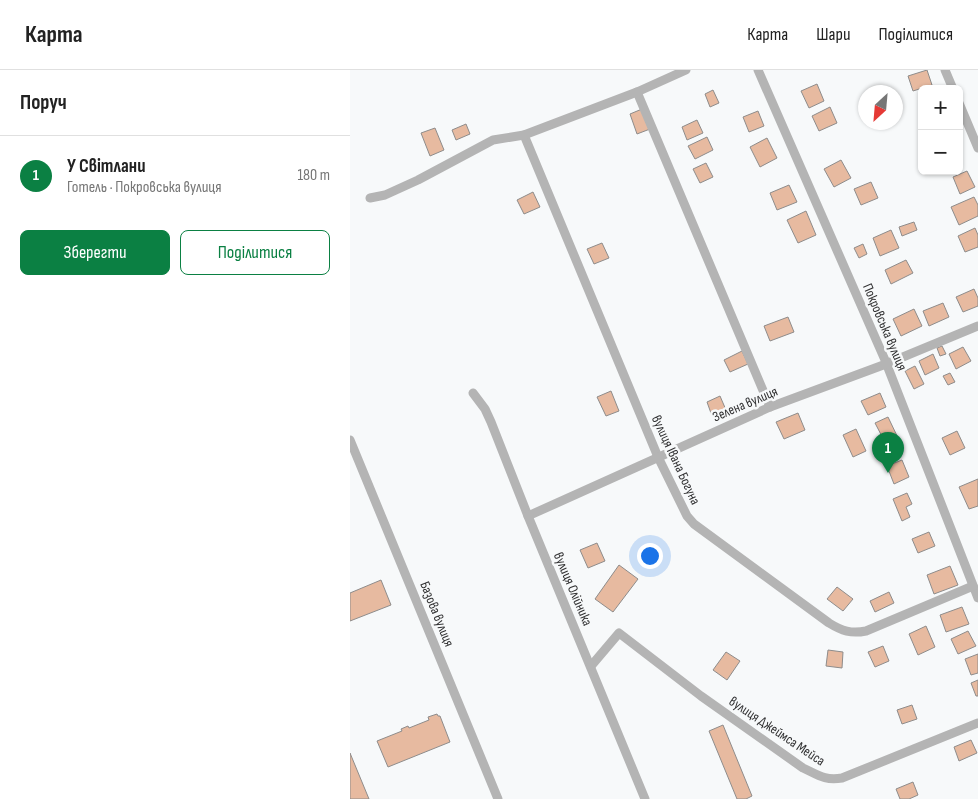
<!DOCTYPE html>
<html lang="uk">
<head>
<meta charset="utf-8">
<style>
  body { margin:0; font-family:"Sofia Sans Condensed",sans-serif; background:#f2f2f2; color:#222 }
  .controls { position:absolute; right:15px; top:15px; display:grid; overflow:hidden; border-radius:8px; box-shadow:0 1px 4px #0004 }
  .controls button { width:45px; height:45px; display:grid; place-items:center; padding:0; border:0; border-bottom:1px solid #e0e0e0; background:#fff; color:#222; font:25px sans-serif }
  .compass { position:absolute; left:508px; top:15px; width:45px; height:45px; border-radius:50%; background:#fff; box-shadow:0 1px 4px #0004; rotate:206deg }
  .you { position:absolute; left:299px; top:485px; width:18px; height:18px; margin:-12px; border:4px solid #fff; border-radius:50%; background:#1a73e8; box-shadow:0 0 0 8px #1a73e833 }
  .badge { display:grid; place-items:center; width:32px; height:32px; border-radius:50%; background:#0b8043; color:#fff; font-size:16px; font-weight:700 }
  .pin { position:absolute; translate:-50% -41px; filter:drop-shadow(0 1px 2px #0008) }
  .pin::after { content:''; position:absolute; top:26px; width:18px; height:15px; background:inherit; clip-path:polygon(0 0,100% 0,50% 100%) }
  .list { margin:0; padding:0; list-style:none }
  h2 { display:flex; justify-content:space-between; align-items:center; height:65px; margin:0; padding:0 20px; font-size:21px }
  h2 small { font-size:16px; font-weight:400; color:#767676 }
  .list li { display:grid; grid-template-columns:32px 1fr auto; gap:15px; align-items:center; box-sizing:border-box; height:80px; padding:0 20px; border-top:1px solid #e0e0e0 }
  .list b { display:block; font-size:19px; white-space:nowrap }
  .list p { margin:0; font-size:16px; white-space:nowrap; color:#767676 }
  .list em { font-size:16px; font-style:normal; color:#767676 }
  .actions { display:flex; gap:10px; padding:15px 20px }
  .actions a { flex:1; padding:11px 0; border:1px solid #0b8043; border-radius:8px; text-align:center; font-size:18px; color:#0b8043 }
  .actions .main { background:#0b8043; color:#fff }
  .map { position:relative; flex:none; width:628px; height:729px; overflow:hidden }
  header { display:flex; align-items:center; gap:30px; box-sizing:border-box; height:70px; padding:0 25px; background:#fff; border-bottom:1px solid #e0e0e0 }
  header strong { font-size:24px }
  nav { display:flex; gap:28px; margin-inline-start:auto; font-size:18px }
  main { display:flex }
  aside { flex:1; background:#fff }
  .map>svg:first-child { display:block }
</style>
</head>
<body>
<header>
<strong>Карта</strong>
<nav><a>Карта</a><a>Шари</a><a>Поділитися</a></nav>
</header>
<main>
<aside>
<h2>Поруч<small></small></h2>
<ul class="list">
<li><span class="badge">1</span><div><b>У Світлани</b><p>Готель · Покровська вулиця</p></div><em>180 m</em></li>
</ul>
<div class="actions"><a class="main">Зберегти</a><a>Поділитися</a></div>
</aside>
<div class="map">
<svg width="628" height="729" viewBox="0 0 628 729">
  <rect width="100%" height="100%" fill="#f7f9fa"/>
  <g fill="#e7baa0" stroke="#8e8c8b">
    <path d="M577,0L582,15L563,21L558,6Z"/>
    <path d="M467,14L474,31L459,38L451,21Z"/>
    <path d="M363,20L369,33L360,37L355,24Z"/>
    <path d="M480,37L487,53L469,61L462,46Z"/>
    <path d="M292,39L300,59L287,64L280,44Z"/>
    <path d="M408,41L414,56L399,62L393,47Z"/>
    <path d="M347,50L353,63L337,70L332,57Z"/>
    <path d="M116,54L120,64L106,70L102,60Z"/>
    <path d="M85,58L94,80L80,86L71,63Z"/>
    <path d="M357,67L363,80L345,89L338,76Z"/>
    <path d="M417,68L427,88L410,97L400,77Z"/>
    <path d="M491,90L501,108L484,117L474,99Z"/>
    <path d="M356,93L363,107L350,113L343,99Z"/>
    <path d="M617,101L625,117L610,124L603,107Z"/>
    <path d="M521,112L528,128L511,135L504,119Z"/>
    <path d="M439,115L447,132L427,140L420,123Z"/>
    <path d="M183,122L190,137L174,144L167,130Z"/>
    <path d="M624,127L628,135V146L609,155L601,137Z"/>
    <path d="M456,141L466,165L448,173L437,150Z"/>
    <path d="M564,152L567,160L552,166L549,157Z"/>
    <path d="M625,158L628,165V177L615,182L608,166Z"/>
    <path d="M541,160L549,178L530,186L523,168Z"/>
    <path d="M252,173L259,188L244,194L237,179Z"/>
    <path d="M513,174L517,184L509,188L504,178Z"/>
    <path d="M556,190L563,203L541,214L535,200Z"/>
    <path d="M624,219L628,228V236L613,242L606,227Z"/>
    <path d="M593,233L599,247L579,256L573,241Z"/>
    <path d="M564,239L572,256L551,266L543,249Z"/>
    <path d="M438,247L444,262L420,271L414,256Z"/>
    <path d="M592,276L596,284L590,286L587,278Z"/>
    <path d="M613,277L621,291L606,299L599,284Z"/>
    <path d="M392,281L398,294L380,302L374,290Z"/>
    <path d="M583,284L589,298L575,305L569,291Z"/>
    <path d="M565,296L574,314L564,319L555,301Z"/>
    <path d="M600,303L605,312L598,315L593,306Z"/>
    <path d="M261,321L269,341L256,346L247,327Z"/>
    <path d="M530,323L536,337L518,345L511,331Z"/>
    <path d="M370,326L376,340L362,346L357,332Z"/>
    <path d="M448,343L455,360L434,369L426,352Z"/>
    <path d="M538,347L549,370L537,376L525,353Z"/>
    <path d="M506,359L516,381L503,387L493,365Z"/>
    <path d="M607,361L615,378L600,385L592,368Z"/>
    <path d="M552,390L559,407L544,414L537,396Z"/>
    <path d="M628,409V436L619,439L609,417Z"/>
    <path d="M557,423L562,434L556,437L560,447L552,451L543,429Z"/>
    <path d="M579,462L585,476L568,483L562,469Z"/>
    <path d="M247,473L255,491L238,498L230,480Z"/>
    <path d="M269,495L288,509L263,542L245,529Z"/>
    <path d="M600,496L608,515L584,524L577,505Z"/>
    <path d="M31,510L41,535L0,551V523Z"/>
    <path d="M487,517L503,529L493,541L477,529Z"/>
    <path d="M539,522L544,533L525,542L520,531Z"/>
    <path d="M612,537L619,554L596,562L590,545Z"/>
    <path d="M576,556L585,577L568,585L559,564Z"/>
    <path d="M618,561L626,576L608,584L601,569Z"/>
    <path d="M533,576L539,591L525,597L518,582Z"/>
    <path d="M478,580L493,582L492,598L476,596Z"/>
    <path d="M376,582L390,591L377,610L363,600Z"/>
    <path d="M628,584V603L621,605L615,589Z"/>
    <path d="M628,610V626H626L621,613Z"/>
    <path d="M562,635L567,649L552,654L547,640Z"/>
    <path d="M87,644L88,646H90L100,672L38,697L27,671L52,661L51,659L58,656L59,658L79,650L78,647Z"/>
    <path d="M373,655L402,726L396,729H387L359,661Z"/>
    <path d="M621,670L627,683L609,691L604,677Z"/>
    <path d="M0,683L19,729H0Z"/>
    <path d="M563,712L568,725L559,729H550L546,719Z"/>
  </g>
  <g fill="none" stroke-linecap="round" stroke-linejoin="round">
    <g stroke="#b4b4b4" stroke-width="9">
      <path d="M408,0L535,290L628,528"/>
      <path d="M595,0L603,19"/>
      <path d="M287,22L420,337"/>
      <path d="M609,33L628,78"/>
      <path d="M174,65L308,387L337,446L344,454L479,553C492,561 501,564 516,561L623,516"/>
      <path d="M20,128L35,125L68,110L143,70L174,65L287,22L336,0"/>
      <path d="M123,323L135,339L141,352L178,446L295,729"/>
      <path d="M0,370L148,729"/>
      <path d="M178,446L420,337L536,294L628,256"/>
      <path d="M241,596L269,563L351,626L453,698C468,705 475,711 492,708L628,653"/>
    </g>
  </g>
  <g text-anchor="middle" dominant-baseline="central" stroke-width="5" stroke-linejoin="round" paint-order="stroke">
    <g font-size="14" fill="#303031" stroke="#f7f9fa">
      <text transform="translate(535 257) rotate(67)">Покровська вулиця</text>
      <text transform="translate(395 334) rotate(-23)">Зелена вулиця</text>
      <text transform="translate(326 390) rotate(65)">вулиця Івана Богуна</text>
      <text transform="translate(223 519) rotate(67)">вулиця Олійника</text>
      <text transform="translate(87 544) rotate(68)">Базова вулиця</text>
      <text transform="translate(427 661) rotate(34)">вулиця Джеймса Мейса</text>
    </g>
  </g>
</svg>
<div class="controls">
<button>+</button>
<button>−</button>
</div>
<svg class="compass" viewBox="-18 -18 36 36"><path d="M0-13l5 13h-10z" fill="#e53935"/><path d="M0 13l5-13h-10z" fill="#767676"/></svg>
<div class="you"></div>
<div class="pin badge" style="left:538px;top:403px">1</div>
</div>
</main>
</body>
</html>
